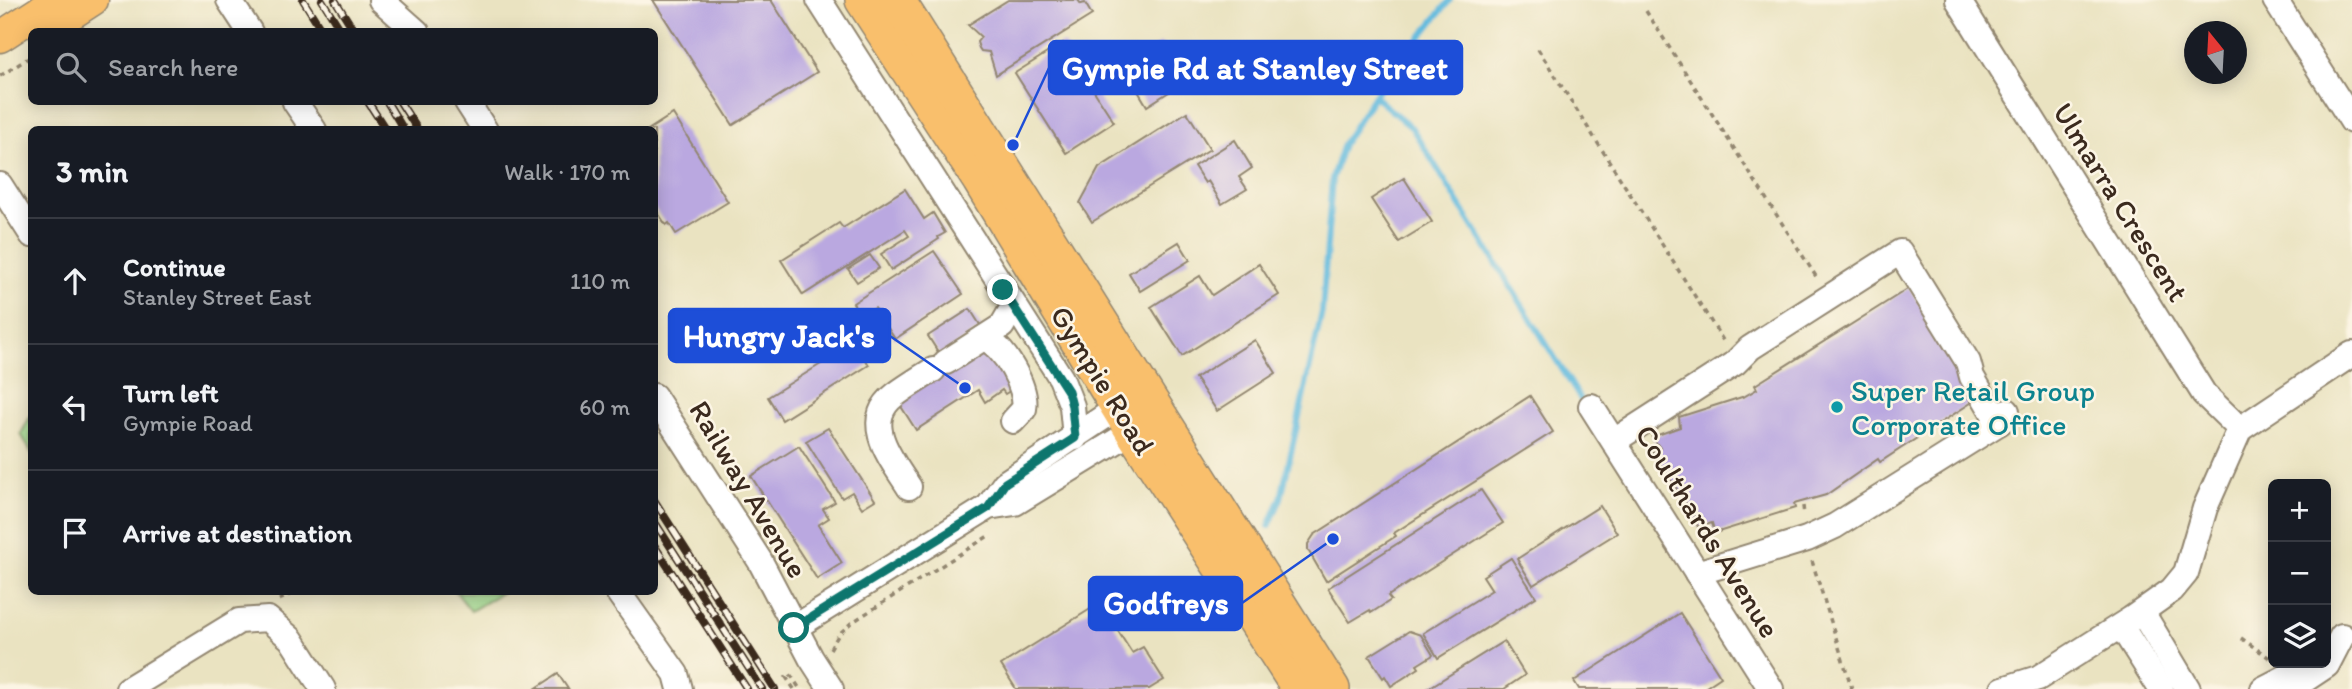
<!DOCTYPE html>
<html lang="en">
<head>
<meta charset="utf-8">
<style>
  body { margin:0; font-family:Itim,sans-serif; background:#20242c; color:#f1f3f6 }
  .controls { position:absolute; right:21px; bottom:21px; display:grid; overflow:hidden; border-radius:10px; box-shadow:0 4px 18px #0003 }
  .controls button { width:63px; height:63px; display:grid; place-items:center; padding:0; border:0; border-bottom:2px solid #363941; background:#171b24; color:#f1f3f6; font:35px sans-serif }
  .compass { position:absolute; left:2184px; top:21px; width:63px; height:63px; border-radius:50%; background:#171b24; box-shadow:0 4px 18px #0003; rotate:342deg }
  .stop { position:absolute; width:21px; height:21px; margin:-16px; border:5px solid #0f766e; border-radius:50%; background:#fff }
  .stop.end { background:#0f766e; border-color:#fff; box-shadow:0 2px 7px #0008 }
  .list { margin:0; padding:0; list-style:none }
  h2 { display:flex; justify-content:space-between; align-items:center; height:91px; margin:0; padding:0 28px; font-size:30px }
  h2 small { font-size:23px; font-weight:400; color:#9ea1a6 }
  .list li { display:grid; grid-template-columns:46px 1fr auto; gap:21px; align-items:center; box-sizing:border-box; height:126px; padding:0 28px; border-top:2px solid #363941 }
  .list b { display:block; font-size:26px; white-space:nowrap }
  .list p { margin:0; font-size:23px; white-space:nowrap; color:#9ea1a6 }
  .list em { font-size:23px; font-style:normal; color:#9ea1a6 }
  .icon { flex:none; width:38px; height:38px; fill:none; stroke:currentColor; stroke-width:2; stroke-linecap:round; stroke-linejoin:round }
  .map { position:relative; flex:none; width:2352px; height:689px; overflow:hidden }
  .search { position:absolute; background:#171b24; box-shadow:0 4px 18px #0003; left:28px; top:28px; width:630px; height:77px; display:flex; align-items:center; gap:18px; box-sizing:border-box; padding:0 24px; border-radius:10px; color:#9ea1a6; font-size:26px }
  .panel { position:absolute; background:#171b24; box-shadow:0 4px 18px #0003; left:28px; top:126px; width:630px; height:469px; border-radius:10px }
  .map>svg:first-child { display:block }
</style>
</head>
<body>
<div class="map">
<svg width="2352" height="689" viewBox="0 0 2352 689">
  <rect width="100%" height="100%" fill="#fcf5e5"/>
  <filter id="ink" filterUnits="userSpaceOnUse"><feTurbulence type="fractalNoise" baseFrequency=".0143" numOctaves="2"/><feDisplacementMap in="SourceGraphic" scale="14" xChannelSelector="R" yChannelSelector="G"/><feConvolveMatrix kernelMatrix="1 2 1 2 8 2 1 2 1" color-interpolation-filters="sRGB"/></filter>
  <filter id="wash" filterUnits="userSpaceOnUse"><feTurbulence type="fractalNoise" baseFrequency=".00686" numOctaves="4" result="noise"/><feDisplacementMap in="SourceGraphic" scale="28" xChannelSelector="R" yChannelSelector="G"/><feGaussianBlur stdDeviation="1.57" result="paint"/><feColorMatrix in="noise" values="0 0 0 0 0 0 0 0 0 0 0 0 0 0 0 0 0 1.4 0 .05"/><feComposite in="paint" operator="in"/></filter>
  <g filter="url(#wash)">
    <rect width="100%" height="100%" fill="#eae3c1"/>
    <g fill="#9fd98d" stroke="#6d8256" stroke-width="2">
      <path d="M31,415V452L21,434Z"/>
      <path d="M456,592H502L471,611Z"/>
    </g>
    <g fill="none" stroke-linecap="round" stroke-linejoin="round">
      <g stroke="#61bade" stroke-width="6">
        <path d="M1374,96L1412,128L1583,403"/>
        <path d="M1269,526L1281,498L1322,312L1332,178L1343,144L1374,96L1450,0"/>
      </g>
    </g>
    <g id="blocks">
      <g fill="#baa8e0">
        <path d="M653,0H771L817,72L733,125Z"/>
        <path d="M1008,0H1078L1081,4L1085,3L1092,15L996,75L989,52L981,51L979,48L977,42L981,37L968,25Z"/>
        <path d="M1063,43L1114,122L1066,153L1015,73Z"/>
        <path d="M1161,43L1186,81L1147,106L1135,86L1138,84L1126,65Z"/>
        <path d="M1187,112L1210,149L1092,222L1080,203L1099,168Z"/>
        <path d="M673,114L728,202L676,234L669,223L666,225L654,207V130H648Z"/>
        <path d="M1235,140L1252,168L1239,177L1247,189L1222,204L1208,181L1205,183L1194,166Z"/>
        <path d="M1404,178L1432,222L1399,242L1371,199Z"/>
        <path d="M905,189L924,219L933,213L945,233L938,237L939,239L891,270L881,254L909,236L905,230L803,295L781,260L839,223L843,228Z"/>
        <path d="M1179,242L1190,260L1140,291L1129,273Z"/>
        <path d="M934,251L963,294L895,339L875,308L862,316L853,303Z"/>
        <path d="M870,255L879,268L857,282L848,269Z"/>
        <path d="M1259,264L1279,295L1182,356L1151,307L1200,276L1212,295Z"/>
        <path d="M1909,288L1980,397L1880,462L1878,459L1826,495L1794,504L1795,508L1715,533L1712,523L1698,527L1693,514L1652,451L1660,448L1652,437L1680,427L1679,417L1745,396L1757,389L1755,385Z"/>
        <path d="M970,309L982,328L940,355L928,336Z"/>
        <path d="M852,338L869,365L782,420L768,397L837,354L834,349Z"/>
        <path d="M1255,340L1276,373L1217,411L1195,378Z"/>
        <path d="M991,345L1019,385L1005,394L1002,390L985,402L978,390L916,430L897,400Z"/>
        <path d="M1530,396L1553,432L1394,533L1396,536L1326,581L1308,550V544L1314,535Z"/>
        <path d="M828,428L875,500L862,508L852,492L842,498L806,441Z"/>
        <path d="M799,446L835,502L823,509L829,518L818,525L842,563L817,579L751,476Z"/>
        <path d="M1481,490L1503,523L1388,596L1391,600L1371,613L1370,610L1350,622L1328,588Z"/>
        <path d="M1600,506L1617,533L1533,585L1517,559Z"/>
        <path d="M1511,558L1536,597L1438,658L1423,633L1492,590L1483,576Z"/>
        <path d="M1100,603L1132,653L1143,647L1164,680L1149,689H1016L1001,665Z"/>
        <path d="M1680,613L1721,677L1703,689H1579L1574,681Z"/>
        <path d="M1409,631L1421,635L1433,655L1417,665L1419,668L1391,686L1385,676L1383,678L1369,656Z"/>
        <path d="M1504,641L1525,675L1504,689H1427Z"/>
        <path d="M558,674L568,689H535Z"/>
      </g>
    </g>
  </g>
  <g filter="url(#ink)">
    <use href="#blocks" fill-opacity="0" stroke="#928670" stroke-width="2"/>
    <g fill="none" stroke-linecap="round" stroke-linejoin="round">
      <g stroke="#928670" stroke-width="28">
        <g id="minor">
          <path d="M229,0L250,32"/>
          <path d="M381,0L417,32"/>
          <path d="M819,0L1061,378L1072,406L1075,438"/>
          <path d="M1958,0L2204,394L2240,429"/>
          <path d="M2275,0L2352,121"/>
          <path d="M295,102L314,130"/>
          <path d="M467,102L485,130"/>
          <path d="M0,185L32,235"/>
          <path d="M984,338C1004,346 1028,388 1024,409L1013,421"/>
          <path d="M946,362L1002,326L1013,307"/>
          <path d="M654,396L760,561L811,658L831,689"/>
          <path d="M1591,406L1771,689"/>
          <path d="M1614,441L1735,363L1750,348L1900,252L1968,362L1972,377L1999,423"/>
          <path d="M909,487C892,460 860,422 895,395C907,386 920,378 933,370"/>
          <path d="M988,507L1005,483L1131,399"/>
          <path d="M1697,573L1807,539L1835,526L1999,423L2005,418L2007,411"/>
          <path d="M618,592L676,674L680,689"/>
          <path d="M2142,612L2188,689"/>
          <path d="M2121,626L2161,689"/>
          <path d="M794,628L988,507L1015,503L1146,423"/>
          <path d="M128,689L239,621L268,619L291,639L323,689"/>
          <path d="M2003,689L2038,678L2131,619L2172,590L2186,573L2205,508L2240,429L2352,354"/>
          <path d="M2263,689L2302,669"/>
          <path d="M2291,689L2327,665L2342,636"/>
        </g>
      </g>
      <g stroke="#928670" stroke-width="33">
        <g id="major">
          <path d="M44,32L93,0"/>
          <path d="M0,37L57,0"/>
        </g>
      </g>
      <g stroke="#928670" stroke-width="38">
        <g id="highway">
          <path d="M863,0L980,180L1133,431L1300,689"/>
          <path d="M897,0L1332,689"/>
        </g>
      </g>
      <g stroke="#928670" stroke-width="3.5" stroke-dasharray="5 5" stroke-linecap="butt">
        <path d="M1646,11L1817,278"/>
        <path d="M1538,49L1724,342"/>
        <path d="M0,76L32,56"/>
        <path d="M1803,506L1804,515"/>
        <path d="M1812,561L1852,689"/>
        <path d="M279,600L296,592"/>
        <path d="M2241,638L2271,659"/>
        <path d="M830,649L839,634L851,623L990,535"/>
        <path d="M794,689L786,677L790,674L800,689"/>
      </g>
      <use href="#minor" stroke="#fff" stroke-width="24"/>
      <use href="#major" stroke="#f9bf6c" stroke-width="30"/>
      <use href="#highway" stroke="#f9bf6c" stroke-width="35"/>
      <g stroke="#3b2a1e" stroke-width="8">
        <g id="rail">
          <path d="M303,0L323,32"/>
          <path d="M322,0L342,32"/>
          <path d="M335,0L355,32"/>
          <path d="M368,102L386,130"/>
          <path d="M387,102L404,130"/>
          <path d="M400,102L418,130"/>
          <path d="M654,500L775,689"/>
          <path d="M654,521L762,689"/>
          <path d="M654,545L747,689"/>
        </g>
      </g>
      <use href="#rail" stroke="#fcf5e5" stroke-width="5" stroke-dasharray="16" stroke-linecap="butt"/>
    </g>
  </g>
  <g fill="none" stroke-linecap="round" stroke-linejoin="round" filter="url(#ink)">
    <path stroke="#0f766e" stroke-width="9" d="M794,628L988,508L1005,483L1075,438L1072,406L1068,391L1003,290"/>
  </g>
  <circle fill="#0f9aa8" stroke="#fcf5e5" stroke-width="2.5" cx="1837" cy="407" r="7"/>
  <g text-anchor="middle" dominant-baseline="central" stroke-width="5" stroke-linejoin="round" paint-order="stroke">
    <g font-size="30" fill="#3b2a1e" stroke="#fcf5e5">
      <text transform="translate(2121 202) rotate(58)">Ulmarra Crescent</text>
      <text transform="translate(1103 380) rotate(58)">Gympie Road</text>
      <text transform="translate(749 489) rotate(59)">Railway Avenue</text>
      <text transform="translate(1708 531) rotate(58)">Coulthards Avenue</text>
    </g>
    <g font-size="30" fill="#0d838f" stroke="#fcf5e5" text-anchor="start">
      <text x="1851" y="390">Super Retail Group<tspan x="1851" dy="34">Corporate Office</tspan></text>
    </g>
  </g>
  <path fill="none" stroke="#1d4ed8" stroke-width="2.5" d="M1013 145L1049 68M965 388L890 336M1333 539L1242 603"/>
  <g fill="#1d4ed8" stroke="#fcf5e5" stroke-width="2.5">
    <circle cx="1013" cy="145" r="7"/>
    <circle cx="965" cy="388" r="7"/>
    <circle cx="1333" cy="539" r="7"/>
  </g>
  <g fill="#1d4ed8" stroke="#1d4ed8" stroke-width="2.5">
    <rect x="1049" y="41" width="413" height="53" rx="7"/>
    <rect x="669" y="309" width="221" height="53" rx="7"/>
    <rect x="1089" y="577" width="153" height="53" rx="7"/>
  </g>
  <g font-size="32" text-anchor="middle" font-weight="bold" fill="#fff">
    <text x="1255" y="79">Gympie Rd at Stanley Street</text>
    <text x="779" y="347">Hungry Jack's</text>
    <text x="1166" y="614">Godfreys</text>
  </g>
</svg>
<div class="controls">
<button>+</button>
<button>−</button>
<button><svg class="icon" aria-label="layers" viewBox="0 0 24 24"><path d="M12 4l9 5-9 5-9-5zM3 14l9 5 9-5"/></svg></button>
</div>
<svg class="compass" viewBox="-18 -18 36 36"><path d="M0-13l5 13h-10z" fill="#e53935"/><path d="M0 13l5-13h-10z" fill="#9ea1a6"/></svg>
<div class="stop" style="left:794px;top:628px"></div>
<div class="stop end" style="left:1003px;top:290px"></div>
<div class="search"><svg class="icon" aria-label="search" viewBox="0 0 24 24"><circle cx="10" cy="10" r="6"/><path d="M15 15l6 6"/></svg>Search here</div>
<section class="panel">
<h2>3 min<small>Walk · 170 m</small></h2>
<ul class="list">
<li><svg class="icon" aria-label="ahead" viewBox="0 0 24 24"><path d="M12 20V5M6 11l6-6 6 6"/></svg><div><b>Continue</b><p>Stanley Street East</p></div><em>110 m</em></li>
<li><svg class="icon" aria-label="left" viewBox="0 0 24 24"><path d="M17 20v-9H6M10 6l-5 5 5 5"/></svg><div><b>Turn left</b><p>Gympie Road</p></div><em>60 m</em></li>
<li><svg class="icon" aria-label="arrive" viewBox="0 0 24 24"><path d="M6 21V4h12l-3 4 3 4H6"/></svg><div><b>Arrive at destination</b></div></li>
</ul>
</section>
</div>
</body>
</html>
